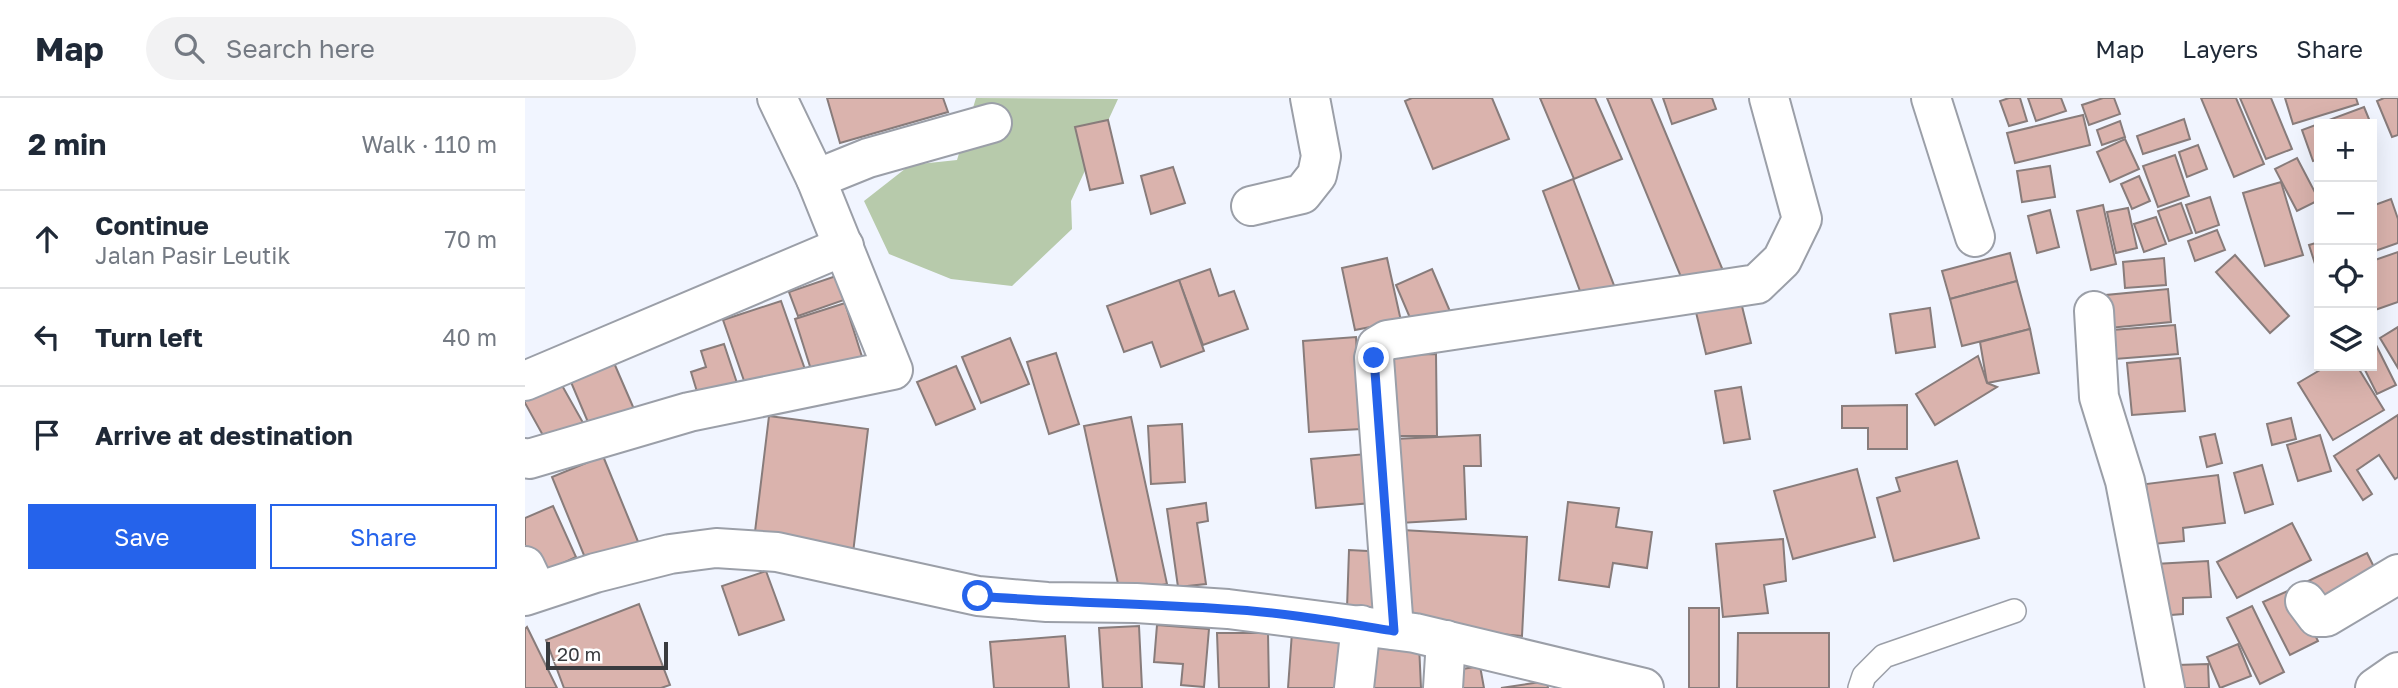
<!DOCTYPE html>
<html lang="en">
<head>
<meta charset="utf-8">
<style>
  body { margin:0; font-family:"Golos Text",sans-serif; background:#f2f2f3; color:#1f2937 }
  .controls { position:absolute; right:21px; top:21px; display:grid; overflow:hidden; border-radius:0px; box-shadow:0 7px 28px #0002 }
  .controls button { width:63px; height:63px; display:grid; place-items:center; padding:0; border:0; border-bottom:2px solid #e0e1e3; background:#fff; color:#1f2937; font:35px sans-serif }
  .scale { position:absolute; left:21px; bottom:18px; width:122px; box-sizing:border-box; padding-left:7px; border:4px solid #393b3f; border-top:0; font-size:19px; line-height:24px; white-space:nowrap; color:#393b3f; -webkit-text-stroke:5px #fff; paint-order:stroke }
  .stop { position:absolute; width:21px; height:21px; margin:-16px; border:5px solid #2563eb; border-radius:50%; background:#fff }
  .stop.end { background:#2563eb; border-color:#fff; box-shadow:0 2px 7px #0008 }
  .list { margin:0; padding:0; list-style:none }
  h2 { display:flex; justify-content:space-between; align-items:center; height:91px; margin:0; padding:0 28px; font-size:30px }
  h2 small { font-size:23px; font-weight:400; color:#747a83 }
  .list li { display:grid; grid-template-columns:46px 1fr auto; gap:21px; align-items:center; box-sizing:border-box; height:98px; padding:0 28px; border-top:2px solid #e0e1e3 }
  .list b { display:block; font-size:26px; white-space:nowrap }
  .list p { margin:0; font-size:23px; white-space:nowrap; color:#747a83 }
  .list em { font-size:23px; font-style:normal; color:#747a83 }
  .actions { display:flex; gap:14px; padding:21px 28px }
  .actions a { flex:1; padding:16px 0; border:2px solid #2563eb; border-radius:0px; text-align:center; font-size:24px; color:#2563eb }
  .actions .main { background:#2563eb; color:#fff }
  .icon { flex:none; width:38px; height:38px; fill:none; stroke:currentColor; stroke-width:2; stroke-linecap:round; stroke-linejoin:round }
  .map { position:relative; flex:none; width:1873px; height:590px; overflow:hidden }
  header { display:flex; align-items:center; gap:42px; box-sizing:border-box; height:98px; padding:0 35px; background:#fff; border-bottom:2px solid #e0e1e3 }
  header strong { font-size:33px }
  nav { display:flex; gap:38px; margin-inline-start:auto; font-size:24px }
  .search { width:490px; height:63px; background:#f2f2f3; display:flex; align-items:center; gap:18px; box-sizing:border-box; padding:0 24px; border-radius:38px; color:#747a83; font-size:26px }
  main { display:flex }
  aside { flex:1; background:#fff }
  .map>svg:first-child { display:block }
</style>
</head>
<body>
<header>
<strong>Map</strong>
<div class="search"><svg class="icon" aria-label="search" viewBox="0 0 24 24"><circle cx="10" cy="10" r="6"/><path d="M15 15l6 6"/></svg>Search here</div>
<nav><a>Map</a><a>Layers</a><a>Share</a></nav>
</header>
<main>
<aside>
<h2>2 min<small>Walk · 110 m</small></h2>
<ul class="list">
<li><svg class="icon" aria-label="ahead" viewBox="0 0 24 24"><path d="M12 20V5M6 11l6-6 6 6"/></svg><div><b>Continue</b><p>Jalan Pasir Leutik</p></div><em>70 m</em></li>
<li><svg class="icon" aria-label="left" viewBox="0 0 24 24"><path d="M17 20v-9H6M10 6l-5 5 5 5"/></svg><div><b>Turn left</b></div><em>40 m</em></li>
<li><svg class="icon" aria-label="arrive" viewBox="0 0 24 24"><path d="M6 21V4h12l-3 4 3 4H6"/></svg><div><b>Arrive at destination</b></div></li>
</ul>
<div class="actions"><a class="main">Save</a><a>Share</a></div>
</aside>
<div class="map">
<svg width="1873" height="590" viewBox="0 0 1873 590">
  <rect width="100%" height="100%" fill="#f1f5ff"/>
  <path fill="#b7caab" d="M451,0L593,1L546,103L547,131L487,188L426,181L364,156L339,103L385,67L432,62Z"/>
  <g fill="#dab3ad" stroke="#887c7b" stroke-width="2">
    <path d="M302,0H418L423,14L315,45Z"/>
    <path d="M887,0H967L984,41L908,71L880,3Z"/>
    <path d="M1015,0H1070L1097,61L1049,81Z"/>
    <path d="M1082,0H1126L1199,175L1161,191Z"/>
    <path d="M1138,0H1187L1191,11L1147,26Z"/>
    <path d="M1484,0H1495L1502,23L1484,28L1475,3Z"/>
    <path d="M1503,0H1536L1541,13L1511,23Z"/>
    <path d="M1578,0H1589L1595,16L1564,27L1557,7Z"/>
    <path d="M1676,0H1711L1739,66L1709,79Z"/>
    <path d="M1715,0H1746L1767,51L1741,61Z"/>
    <path d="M1760,0H1831L1833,6L1768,26Z"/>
    <path d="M1859,0H1873V37L1867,39L1852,3Z"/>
    <path d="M1839,9L1846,26H1794V61L1788,63L1777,32Z"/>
    <path d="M1558,17L1565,47L1490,65L1482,35Z"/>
    <path d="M1659,21L1665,41L1618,56L1612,38Z"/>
    <path d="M583,22L598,85L565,92L550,29Z"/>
    <path d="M1595,23L1600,39L1577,47L1572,32Z"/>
    <path d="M1600,41L1614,71L1585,84L1572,54Z"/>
    <path d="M1673,47L1682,71L1662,79L1654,54Z"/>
    <path d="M1650,57L1664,98L1633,109L1618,68Z"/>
    <path d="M1772,60L1794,102L1772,113L1750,71Z"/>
    <path d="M1525,68L1530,99L1497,104L1492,73Z"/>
    <path d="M648,69L660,105L626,116L616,78Z"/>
    <path d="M1614,78L1625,103L1607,111L1596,86Z"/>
    <path d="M1048,81L1090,190L1058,201L1018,93Z"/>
    <path d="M1756,84L1778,157L1740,168L1718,95Z"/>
    <path d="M1685,99L1694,127L1671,135L1661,107Z"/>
    <path d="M1866,101L1873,121V145L1847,154V108Z"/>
    <path d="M1656,105L1667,135L1644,143L1633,113Z"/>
    <path d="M1578,107L1591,166L1566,172L1552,113Z"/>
    <path d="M1603,110L1612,150L1591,155L1582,114Z"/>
    <path d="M1525,112L1534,149L1512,155L1503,118Z"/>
    <path d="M1631,119L1641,146L1619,154L1609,126Z"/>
    <path d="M1692,132L1700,152L1670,163L1663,143Z"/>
    <path d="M1794,144V168L1791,169L1784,147Z"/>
    <path d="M1873,154V204L1847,213V163Z"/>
    <path d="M1485,155L1492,183L1425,201L1417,173Z"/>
    <path d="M1710,157L1764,218L1745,235L1691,174Z"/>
    <path d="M862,160L876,223L830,232L817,170Z"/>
    <path d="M1639,160L1641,187L1600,190L1598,164Z"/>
    <path d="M685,171L694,198L709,193L723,231L678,247L654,182Z"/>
    <path d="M907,171L927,218L891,234L871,187Z"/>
    <path d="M311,178L319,202L273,218L264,194Z"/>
    <path d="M654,182L679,253L636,269L627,244L599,254L582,208Z"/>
    <path d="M1492,183L1505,231L1437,248L1425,201Z"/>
    <path d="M1643,191L1646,224L1584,230L1581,197Z"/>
    <path d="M1215,200L1226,245L1181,256L1170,210Z"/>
    <path d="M256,203L283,280L225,300L198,222Z"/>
    <path d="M320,205L339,265L289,281L270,221Z"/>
    <path d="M1405,210L1410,249L1371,255L1365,216Z"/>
    <path d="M1650,227L1653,256L1590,261L1587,232Z"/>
    <path d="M1873,229V270L1855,240Z"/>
    <path d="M1505,231L1514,275L1462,285L1455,244Z"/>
    <path d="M831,239L836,331L784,334L778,243Z"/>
    <path d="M485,240L504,286L456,305L437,259Z"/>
    <path d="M1850,245L1871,287L1852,296L1838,268H1847V246Z"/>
    <path d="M199,246L215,294L173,297L166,274L181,269L176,253Z"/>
    <path d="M83,251L112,318L68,336L40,270Z"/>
    <path d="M531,255L554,326L524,336L502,264Z"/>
    <path d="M911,256L912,338H867L865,257Z"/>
    <path d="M1453,258L1462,285L1472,289L1410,327L1391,296Z"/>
    <path d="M1655,260L1660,313L1607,317L1602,265Z"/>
    <path d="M431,268L450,311L411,327L392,284Z"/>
    <path d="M1802,268H1832L1859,312L1808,342L1773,285Z"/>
    <path d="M30,275L61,330L25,350L0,305V291Z"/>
    <path d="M1216,289L1225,341L1199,345L1190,293Z"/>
    <path d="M1382,307V351H1343V330H1317V308Z"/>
    <path d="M1873,317V379L1870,381L1854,357L1832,372L1847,396L1838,402L1809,358Z"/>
    <path d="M244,318L343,331L328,455L229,442Z"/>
    <path d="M606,319L642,486L595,495L559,328Z"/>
    <path d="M1766,320L1771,341L1747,347L1742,326Z"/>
    <path d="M657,326L660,384L626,386L623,328Z"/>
    <path d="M1690,336L1697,365L1682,369L1675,339Z"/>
    <path d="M955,337L956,368H939L941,421L875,425L869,341Z"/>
    <path d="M1795,337L1806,373L1773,383L1762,347Z"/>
    <path d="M841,356L846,405L791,410L786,361Z"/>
    <path d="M78,358L114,446L63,467L27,379Z"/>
    <path d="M1432,363L1454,440L1369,463L1352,400L1375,393L1371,380Z"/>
    <path d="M1737,367L1748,406L1720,415L1709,375Z"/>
    <path d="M1332,371L1350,439L1268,461L1249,393Z"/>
    <path d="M1693,377L1700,425L1658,430L1659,443L1628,446L1621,386Z"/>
    <path d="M1043,404L1094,410L1091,429L1127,434L1122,470L1088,465L1084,489L1034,482Z"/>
    <path d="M681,405L683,423L672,425L681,486L653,489L642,411Z"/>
    <path d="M28,408L51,459L13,477L0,449V420Z"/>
    <path d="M1767,425L1786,462L1712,500L1692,464Z"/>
    <path d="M877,432L1002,439L997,538L875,527Z"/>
    <path d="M1258,441L1261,483L1239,487L1243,515L1198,519L1191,446Z"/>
    <path d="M824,452L861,454L859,512L822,510Z"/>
    <path d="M1842,455L1853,477L1790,508L1779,485Z"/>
    <path d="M1683,463L1686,499L1658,500V516L1634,518L1630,466Z"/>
    <path d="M241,473L259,522L214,537L197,488Z"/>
    <path d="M1767,491L1793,543L1765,557L1738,504Z"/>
    <path d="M114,506L145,587L136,590H39L21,542Z"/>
    <path d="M1727,508L1759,574L1735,586L1702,520Z"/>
    <rect x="1164" y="510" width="30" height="80"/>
    <path d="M632,527L684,531L679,589L656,587L658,566L629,564Z"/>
    <path d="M614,528L617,590H578L574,530Z"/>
    <path d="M2,529L32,590H0V531Z"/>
    <path d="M767,534L824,539L815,590H763Z"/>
    <path d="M692,535H743L744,590H694Z"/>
    <path d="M1213,535H1304V590H1212Z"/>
    <path d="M540,538L544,590H469L465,544Z"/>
    <path d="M894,546L896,590H849L846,548Z"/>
    <path d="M1713,546L1726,578L1695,590L1682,559Z"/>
    <path d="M1683,566L1684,590H1653L1652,567Z"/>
    <path d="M955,568L959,590H928L926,573Z"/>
    <path d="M1022,583L1023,590H976Z"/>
  </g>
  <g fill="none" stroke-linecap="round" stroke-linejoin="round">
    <g stroke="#9b9fa8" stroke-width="26">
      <path id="service" d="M1335,590L1339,578L1359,558L1489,513"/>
    </g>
    <g stroke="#9b9fa8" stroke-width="42">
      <g id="minor">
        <path d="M252,0L291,81"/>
        <path d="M1406,0L1450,139"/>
        <path d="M726,108L777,96L792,77L796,58L785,0"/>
        <path d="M1569,213L1574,299L1600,383L1640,590"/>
        <path d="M0,283L319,148"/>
        <path d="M0,360L4,361L164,314L368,272L291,81L343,60L467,25"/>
        <path d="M0,468L12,493"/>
        <path d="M1780,503L1792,519H1801L1873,476"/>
        <path d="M869,532L849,260L852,248L862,242L1232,186L1257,162L1277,121L1244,0"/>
        <path d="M829,590L836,527"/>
        <path d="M918,590L921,542"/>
      </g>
    </g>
    <g stroke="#9b9fa8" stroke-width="42">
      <g id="tertiary">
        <path d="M0,498L70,475L145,456L191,450L252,454L453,498L522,504L611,505L703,511L890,535L1119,590"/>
        <path d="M1850,590L1873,574"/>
      </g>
    </g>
    <use href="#service" stroke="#fff" stroke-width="23"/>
    <use href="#minor" stroke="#fff" stroke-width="38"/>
    <use href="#tertiary" stroke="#fff" stroke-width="38"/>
  </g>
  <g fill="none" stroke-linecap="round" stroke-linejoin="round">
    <path stroke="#2563eb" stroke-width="9" d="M453,498C535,505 617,505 699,511C756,514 813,524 869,533L849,260"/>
  </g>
</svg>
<div class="controls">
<button>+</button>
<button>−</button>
<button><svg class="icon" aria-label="locate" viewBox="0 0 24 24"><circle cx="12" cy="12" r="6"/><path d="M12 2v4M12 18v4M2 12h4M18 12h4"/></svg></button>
<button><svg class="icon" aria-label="layers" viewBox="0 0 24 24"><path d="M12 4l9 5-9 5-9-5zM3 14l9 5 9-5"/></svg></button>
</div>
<div class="scale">20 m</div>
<div class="stop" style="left:453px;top:498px"></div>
<div class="stop end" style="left:849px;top:260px"></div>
</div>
</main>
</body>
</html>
